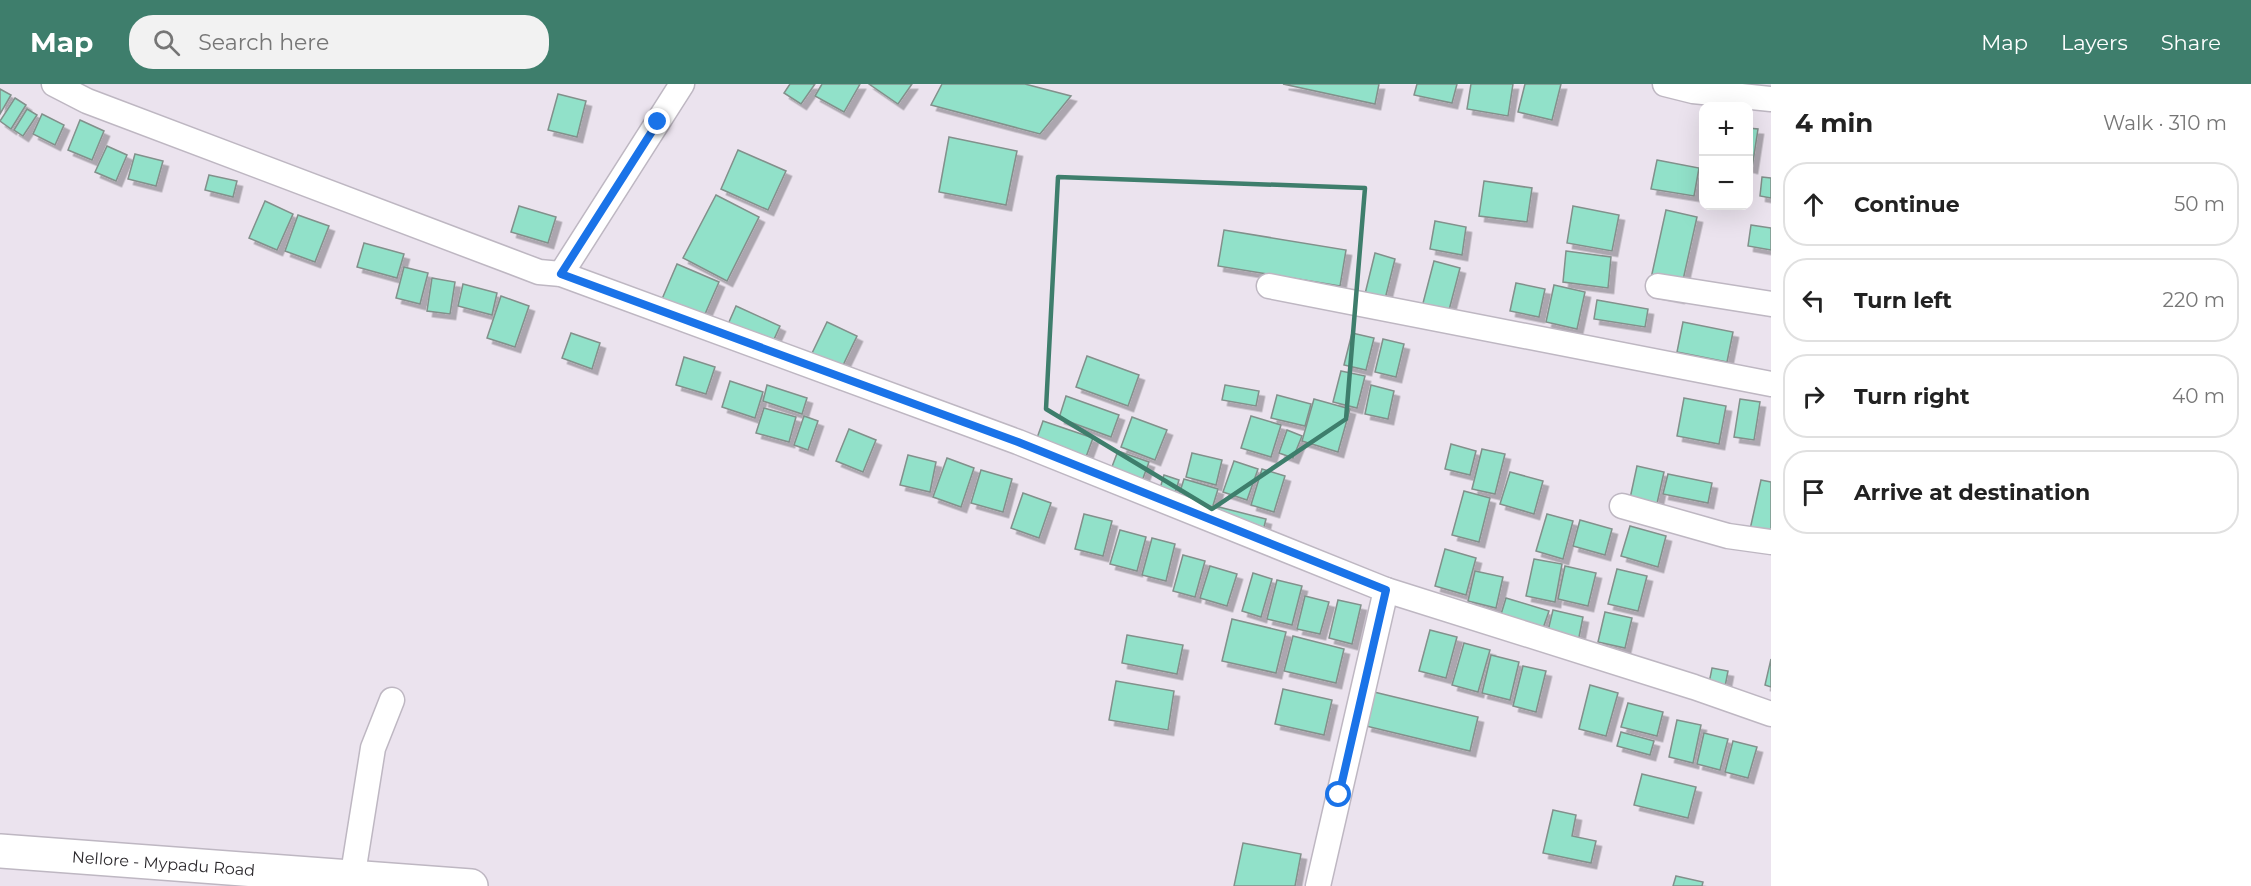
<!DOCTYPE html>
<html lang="en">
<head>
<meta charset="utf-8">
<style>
  body { margin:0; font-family:Montserrat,sans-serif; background:#f2f2f2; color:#222 }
  .controls { position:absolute; right:18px; top:18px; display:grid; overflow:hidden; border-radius:12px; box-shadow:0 6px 24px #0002 }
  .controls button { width:54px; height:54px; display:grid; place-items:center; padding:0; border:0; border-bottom:2px solid #e0e0e0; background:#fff; color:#222; font:30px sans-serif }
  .stop { position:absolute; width:18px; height:18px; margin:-14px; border:4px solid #1a73e8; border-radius:50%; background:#fff }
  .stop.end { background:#1a73e8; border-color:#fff; box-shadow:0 2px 6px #0008 }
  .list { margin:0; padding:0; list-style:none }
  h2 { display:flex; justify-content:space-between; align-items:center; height:78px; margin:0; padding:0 24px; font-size:26px }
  h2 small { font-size:20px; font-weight:400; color:#767676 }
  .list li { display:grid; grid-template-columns:39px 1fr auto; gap:18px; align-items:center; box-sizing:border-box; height:84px; margin:0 12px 12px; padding:0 12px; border:2px solid #e0e0e0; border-radius:24px }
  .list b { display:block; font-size:22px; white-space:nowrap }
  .list em { font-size:20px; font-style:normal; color:#767676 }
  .icon { flex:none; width:33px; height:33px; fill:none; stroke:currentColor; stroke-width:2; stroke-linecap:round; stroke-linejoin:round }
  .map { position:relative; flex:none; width:1771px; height:802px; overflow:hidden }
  header { display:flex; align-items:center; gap:36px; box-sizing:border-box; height:84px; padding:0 30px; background:#3e7e6c; color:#fff }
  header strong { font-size:28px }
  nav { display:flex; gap:33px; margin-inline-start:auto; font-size:21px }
  .search { width:420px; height:54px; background:#f2f2f2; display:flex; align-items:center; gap:15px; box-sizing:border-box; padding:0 21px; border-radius:24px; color:#767676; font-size:22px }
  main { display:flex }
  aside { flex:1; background:#fff }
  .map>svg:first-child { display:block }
</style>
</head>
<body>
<header>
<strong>Map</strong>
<div class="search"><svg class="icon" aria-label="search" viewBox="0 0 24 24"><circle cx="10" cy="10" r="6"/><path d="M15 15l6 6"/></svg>Search here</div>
<nav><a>Map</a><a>Layers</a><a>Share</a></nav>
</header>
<main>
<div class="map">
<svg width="1771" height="802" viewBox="0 0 1771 802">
  <defs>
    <filter id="shadow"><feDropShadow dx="5.5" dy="5.5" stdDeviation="0" flood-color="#0004"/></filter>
  </defs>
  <rect width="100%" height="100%" fill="#ebe3ee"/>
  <g fill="#91e1c9" stroke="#82908b" stroke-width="1.5" filter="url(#shadow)">
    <path d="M790,0H815L801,20L784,9Z"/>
    <path d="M822,0H860L844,28L815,12Z"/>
    <path d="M869,0H912L898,20Z"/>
    <path d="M942,0H1025L1071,12L1040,50L931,21Z"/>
    <path d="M1283,0H1379L1375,20Z"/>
    <path d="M1417,0H1457L1452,19L1414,11Z"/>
    <path d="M1471,0H1513L1508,32L1467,25Z"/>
    <path d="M1525,0H1561L1552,36L1518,28Z"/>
    <path d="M0,5L11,11L0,30Z"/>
    <path d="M558,10L586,17L577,53L548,46Z"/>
    <path d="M15,14L26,21L11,45L0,37Z"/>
    <path d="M27,25L37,31L23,52L14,46Z"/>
    <path d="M42,30L64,41L55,61L33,50Z"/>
    <path d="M80,36L104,47L92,76L68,66Z"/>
    <path d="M1748,44L1758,45L1752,84L1748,83Z"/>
    <path d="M949,53L1017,67L1006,121L939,108Z"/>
    <path d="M107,62L127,71L116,97L95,88Z"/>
    <path d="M738,66L786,87L768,126L721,105Z"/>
    <path d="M135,70L163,77L156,102L128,95Z"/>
    <path d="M1657,76L1699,84L1694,112L1651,105Z"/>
    <path d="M209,91L237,97L233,113L205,106Z"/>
    <path d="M1762,93L1771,94V114L1760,112Z"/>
    <path d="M1484,97L1532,104L1527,138L1479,132Z"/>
    <path d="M716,111L759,133L727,197L683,174Z"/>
    <path d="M265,117L293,130L277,166L249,154Z"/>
    <path d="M519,122L556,133L548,159L511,148Z"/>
    <path d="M1573,122L1619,131L1612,167L1567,159Z"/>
    <path d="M1666,126L1697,133L1679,214L1648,208Z"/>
    <path d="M298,131L329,142L315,178L285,167Z"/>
    <path d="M1435,137L1466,143L1462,171L1430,165Z"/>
    <path d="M1751,141L1771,144V166L1748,162Z"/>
    <path d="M1224,146L1346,166L1340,202L1218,182Z"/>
    <path d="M364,159L404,170L397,194L357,183Z"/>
    <path d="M1566,167L1611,173L1608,204L1563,198Z"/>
    <path d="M1375,169L1395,175L1384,219L1364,214Z"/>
    <path d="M1434,177L1460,184L1448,230L1422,223Z"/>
    <path d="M677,180L719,198L698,246L656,229Z"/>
    <path d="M404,183L428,189L420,220L396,214Z"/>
    <path d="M432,194L455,198L450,230L427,227Z"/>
    <path d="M1516,199L1545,205L1539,233L1510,227Z"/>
    <path d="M463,200L497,209L492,231L458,222Z"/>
    <path d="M1554,201L1585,208L1577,245L1546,238Z"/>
    <path d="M501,212L529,222L515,263L487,254Z"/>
    <path d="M1597,216L1648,225L1645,243L1594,235Z"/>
    <path d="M736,222L780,242L766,273L722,254Z"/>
    <path d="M827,238L857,252L834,300L804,286Z"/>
    <path d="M1683,238L1733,248L1727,278L1677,268Z"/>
    <path d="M571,249L600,259L592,285L562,274Z"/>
    <path d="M1352,249L1374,254L1366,286L1344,281Z"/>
    <path d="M1383,255L1404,260L1396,293L1375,288Z"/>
    <path d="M1087,272L1139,291L1128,322L1076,303Z"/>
    <path d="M684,273L715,283L706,310L676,301Z"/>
    <path d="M1341,287L1365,292L1357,324L1333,318Z"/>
    <path d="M730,297L763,308L755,334L722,323Z"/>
    <path d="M767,301L807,314L802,330L763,317Z"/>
    <path d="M1225,301L1259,307L1256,322L1222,316Z"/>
    <path d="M1371,301L1394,307L1388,335L1365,330Z"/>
    <path d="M1277,311L1311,320L1305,342L1271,334Z"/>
    <path d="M1066,312L1119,331L1111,353L1059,334Z"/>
    <path d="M1684,314L1726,322L1719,360L1677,352Z"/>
    <path d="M1314,315L1350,325L1338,368L1302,357Z"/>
    <path d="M1740,315L1760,318L1754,356L1734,353Z"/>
    <path d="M764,324L796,333L789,358L756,349Z"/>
    <path d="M804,332L818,337L808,366L794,361Z"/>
    <path d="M1251,332L1281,341L1271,373L1241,364Z"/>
    <path d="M1132,333L1167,346L1155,376L1121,363Z"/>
    <path d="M1043,337L1093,354L1080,389L1031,371Z"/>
    <path d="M849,345L876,356L863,388L836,377Z"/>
    <path d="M1287,346L1302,352L1293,374L1279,369Z"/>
    <path d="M1451,360L1476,367L1470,391L1445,385Z"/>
    <path d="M1482,365L1505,370L1495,410L1472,405Z"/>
    <path d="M1118,367L1149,378L1139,405L1108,393Z"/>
    <path d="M1192,369L1222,376L1216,401L1186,393Z"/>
    <path d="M908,371L936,378L930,408L900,401Z"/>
    <path d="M947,374L974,384L961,423L933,413Z"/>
    <path d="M1234,377L1258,385L1247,416L1223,408Z"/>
    <path d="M1637,382L1664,388L1656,424L1629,419Z"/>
    <path d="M1262,385L1285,392L1274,428L1251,421Z"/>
    <path d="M981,386L1012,395L1003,428L971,419Z"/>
    <path d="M1510,388L1543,397L1534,430L1500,420Z"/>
    <path d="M1668,390L1712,399L1708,419L1663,410Z"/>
    <path d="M1164,391L1179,396L1171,422L1156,418Z"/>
    <path d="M1184,395L1218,405L1211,428L1177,417Z"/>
    <path d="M1761,396L1771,398V455L1749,450Z"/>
    <path d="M1464,407L1490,414L1479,458L1452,451Z"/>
    <path d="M1023,409L1051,419L1039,454L1011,444Z"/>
    <path d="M1219,423L1266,435L1261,455L1214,443Z"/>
    <path d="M1084,430L1112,437L1103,472L1075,465Z"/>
    <path d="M1547,430L1573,437L1563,475L1536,467Z"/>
    <path d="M1580,436L1612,445L1605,471L1573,462Z"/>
    <path d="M1630,442L1666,452L1658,483L1621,472Z"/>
    <path d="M1120,446L1146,453L1137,487L1110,480Z"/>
    <path d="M1152,454L1175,460L1166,497L1142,491Z"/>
    <path d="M1445,465L1476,474L1466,511L1435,502Z"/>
    <path d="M1183,471L1205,477L1195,513L1173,507Z"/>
    <path d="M1534,475L1562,480L1555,518L1526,512Z"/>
    <path d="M1210,482L1237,490L1227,522L1200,514Z"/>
    <path d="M1565,482L1596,489L1588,522L1558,515Z"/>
    <path d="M1617,485L1647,492L1638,527L1608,520Z"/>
    <path d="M1475,487L1503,493L1496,524L1468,517Z"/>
    <path d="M1253,489L1272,495L1261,533L1242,527Z"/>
    <path d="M1277,496L1302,502L1292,541L1267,535Z"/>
    <path d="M1305,512L1329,518L1320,550L1297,545Z"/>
    <path d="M1506,514L1549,527L1541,550L1499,537Z"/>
    <path d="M1338,516L1361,521L1352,560L1329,554Z"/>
    <path d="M1553,526L1583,533L1578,558L1547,551Z"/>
    <path d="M1605,528L1632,534L1625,564L1598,558Z"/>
    <path d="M1232,535L1286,548L1276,589L1222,577Z"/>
    <path d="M1430,546L1457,553L1446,594L1419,587Z"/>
    <path d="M1127,551L1183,561L1177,590L1122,579Z"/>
    <path d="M1293,552L1344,565L1336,599L1284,587Z"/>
    <path d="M1464,559L1490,566L1478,608L1452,601Z"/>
    <path d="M1491,571L1519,578L1510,616L1482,609Z"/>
    <path d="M1771,575V603L1765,601Z"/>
    <path d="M1523,582L1546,587L1536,628L1513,622Z"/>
    <path d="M1712,584L1728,587L1722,618L1706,614Z"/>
    <path d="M1116,597L1174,607L1168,646L1109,636Z"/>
    <path d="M1590,601L1618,609L1606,652L1579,645Z"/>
    <path d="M1283,605L1332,616L1324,651L1275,640Z"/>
    <path d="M1374,608L1478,633L1470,667L1366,642Z"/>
    <path d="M1628,619L1663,628L1657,652L1621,643Z"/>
    <path d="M1677,636L1701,641L1693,679L1669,673Z"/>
    <path d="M1621,648L1654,657L1650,671L1617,662Z"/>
    <path d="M1704,649L1728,655L1720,686L1697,680Z"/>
    <path d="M1733,657L1757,663L1748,694L1725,688Z"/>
    <path d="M1642,690L1696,703L1688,734L1634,721Z"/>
    <path d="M1553,726L1576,731L1572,752L1596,757L1591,779L1543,769Z"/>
    <path d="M1243,759L1301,770L1295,802H1234Z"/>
    <path d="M1676,792L1703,798L1702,802H1673Z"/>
  </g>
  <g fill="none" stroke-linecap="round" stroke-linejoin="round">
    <g stroke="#beb7c2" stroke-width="27">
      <g id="street">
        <path d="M54,0L87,17L539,188L561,190L1018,358L1386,506L1694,603L1771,630"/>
        <path d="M1665,0L1693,7L1771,15"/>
        <path d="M561,190L682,0"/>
        <path d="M1269,202L1771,300"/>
        <path d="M1658,202L1771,220"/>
        <path d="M1622,422L1728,452L1771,458"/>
        <path d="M351,802L373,664L392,616"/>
        <path d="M1318,802L1386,506"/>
      </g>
    </g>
    <g stroke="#beb7c2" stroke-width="36">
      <g id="primary">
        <path id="s1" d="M0,767L471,802"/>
      </g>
    </g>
    <use href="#street" stroke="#fff" stroke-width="24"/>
    <use href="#primary" stroke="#fff" stroke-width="33"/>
  </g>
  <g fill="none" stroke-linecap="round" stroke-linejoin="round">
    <path stroke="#1a73e8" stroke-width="8" d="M658,38L561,190L1018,358L1386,506L1339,711"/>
  </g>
  <path fill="none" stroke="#3e7e6c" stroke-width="4.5" stroke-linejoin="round" d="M1058,93L1365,104L1346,335L1212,425L1046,325Z"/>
  <g text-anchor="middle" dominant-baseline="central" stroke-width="4.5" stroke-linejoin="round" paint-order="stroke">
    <g font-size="16" fill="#2c292d" stroke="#ebe3ee">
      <text stroke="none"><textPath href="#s1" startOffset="164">Nellore - Mypadu Road</textPath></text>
    </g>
  </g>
</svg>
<div class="controls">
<button>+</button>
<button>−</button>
</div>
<div class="stop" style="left:1339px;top:711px"></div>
<div class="stop end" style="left:658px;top:38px"></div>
</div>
<aside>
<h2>4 min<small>Walk · 310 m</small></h2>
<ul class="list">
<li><svg class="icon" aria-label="ahead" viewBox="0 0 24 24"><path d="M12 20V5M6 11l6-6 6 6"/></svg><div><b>Continue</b></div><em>50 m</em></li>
<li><svg class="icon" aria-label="left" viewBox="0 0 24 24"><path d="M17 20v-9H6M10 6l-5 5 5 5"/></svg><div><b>Turn left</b></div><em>220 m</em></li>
<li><svg class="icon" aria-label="right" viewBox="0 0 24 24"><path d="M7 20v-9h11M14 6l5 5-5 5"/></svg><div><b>Turn right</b></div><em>40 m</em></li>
<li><svg class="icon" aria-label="arrive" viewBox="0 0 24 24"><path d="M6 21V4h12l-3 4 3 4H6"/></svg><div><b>Arrive at destination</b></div></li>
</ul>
</aside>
</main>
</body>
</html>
